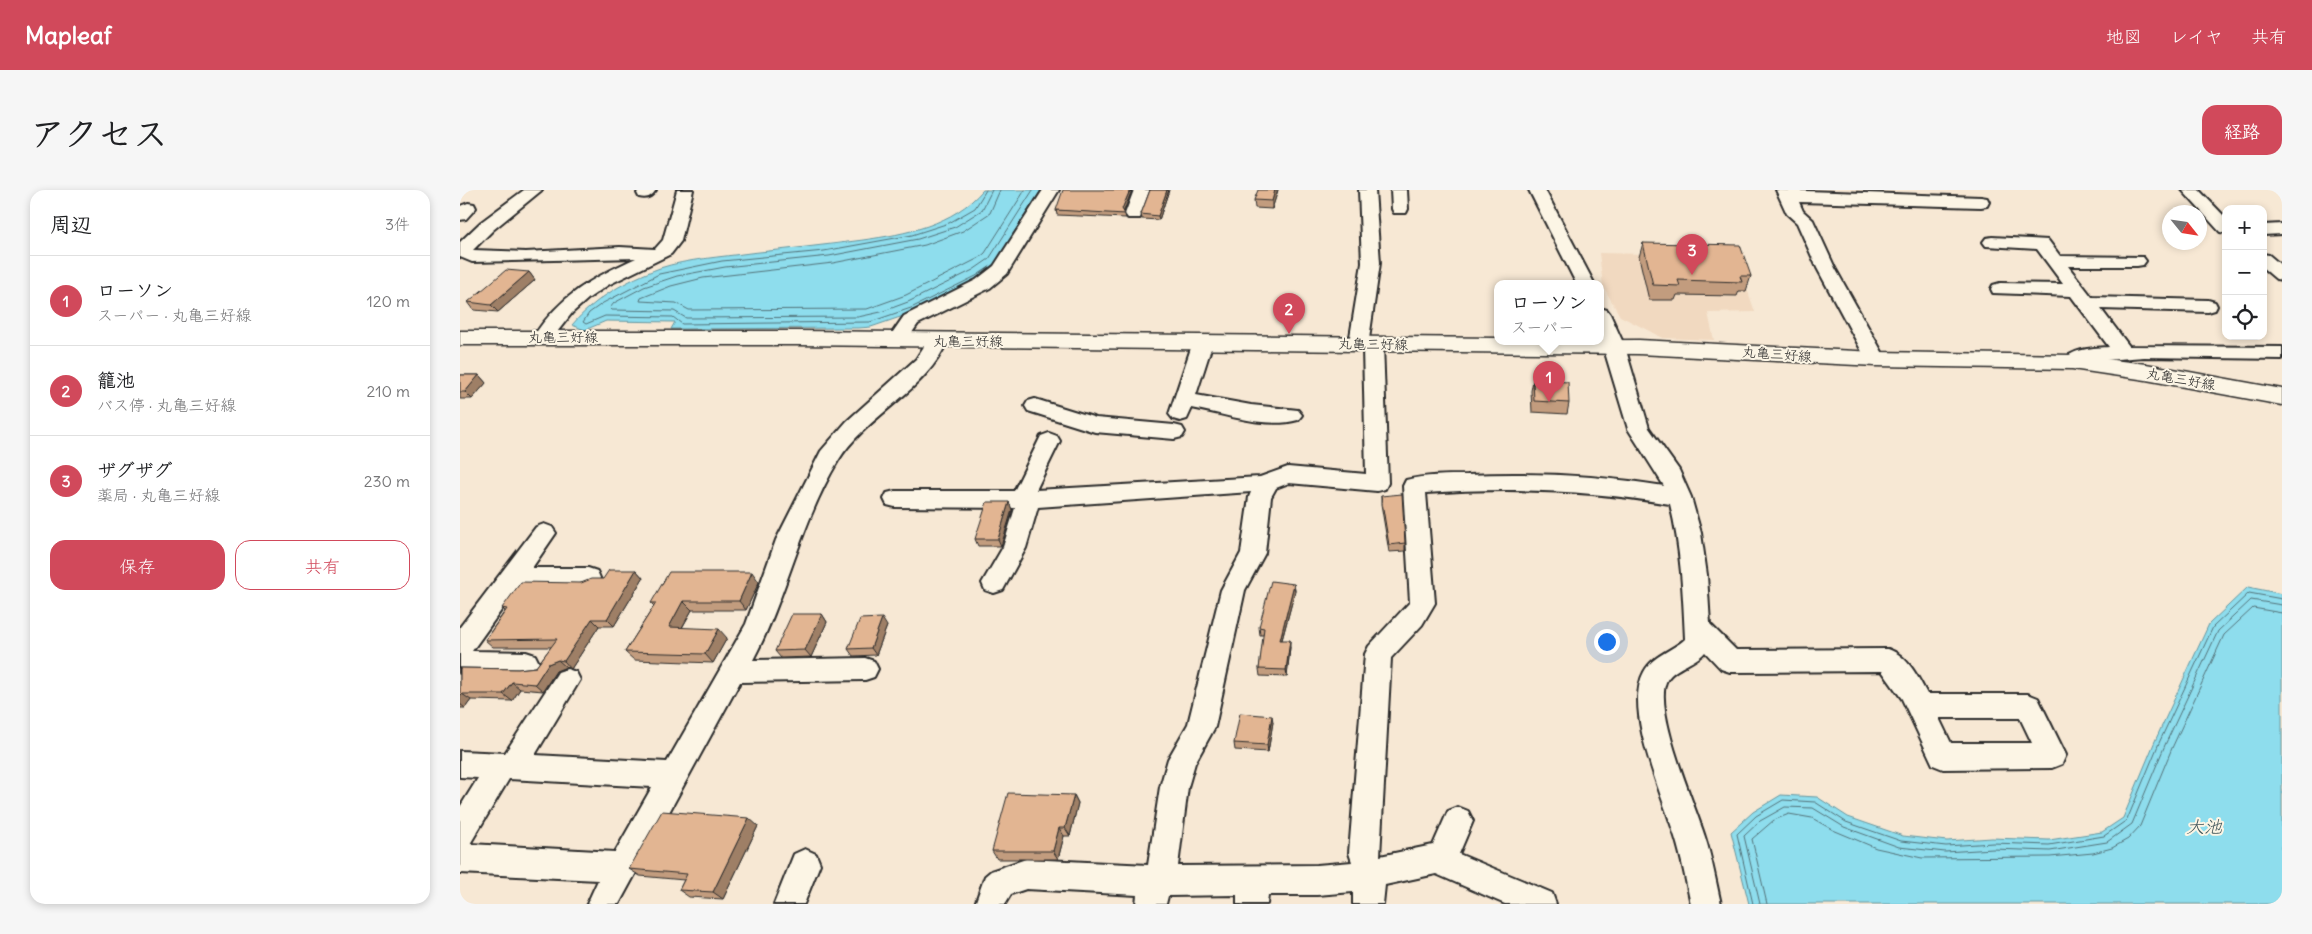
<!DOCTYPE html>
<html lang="ja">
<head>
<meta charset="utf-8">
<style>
  body { margin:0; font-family:Delius,"Klee One",sans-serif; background:#f6f6f6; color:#202124 }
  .controls { position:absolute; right:15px; top:15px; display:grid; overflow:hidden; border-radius:10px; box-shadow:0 2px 8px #0003 }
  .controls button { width:45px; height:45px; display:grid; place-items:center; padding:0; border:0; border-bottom:1px solid #e0e0e0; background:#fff; color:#202124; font:25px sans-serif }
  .compass { position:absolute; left:1702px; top:15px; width:45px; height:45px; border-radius:50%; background:#fff; box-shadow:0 2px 8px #0003; rotate:120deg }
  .you { position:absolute; left:1146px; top:451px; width:18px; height:18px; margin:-12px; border:4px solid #fff; border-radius:50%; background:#1a73e8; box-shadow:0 0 0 8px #1a73e833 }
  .badge { display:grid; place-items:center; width:32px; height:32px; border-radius:50%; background:#d1495b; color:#fff; font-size:16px; font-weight:700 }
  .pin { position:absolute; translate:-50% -41px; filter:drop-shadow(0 1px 2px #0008) }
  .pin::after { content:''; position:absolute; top:26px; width:18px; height:15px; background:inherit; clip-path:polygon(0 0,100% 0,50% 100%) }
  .popup { position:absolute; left:1034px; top:90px; width:110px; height:65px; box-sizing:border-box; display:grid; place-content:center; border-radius:10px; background:#fff; filter:drop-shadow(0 1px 4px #0005); font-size:16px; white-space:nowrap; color:#757577 }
  .popup b { font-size:19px; color:#202124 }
  .popup::after { content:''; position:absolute; left:50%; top:100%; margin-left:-10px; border:10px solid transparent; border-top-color:#fff }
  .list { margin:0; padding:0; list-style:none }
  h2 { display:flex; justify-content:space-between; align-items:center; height:65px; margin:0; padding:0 20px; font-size:21px }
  h2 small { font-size:16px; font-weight:400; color:#757577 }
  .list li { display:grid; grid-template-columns:32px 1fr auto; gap:15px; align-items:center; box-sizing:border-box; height:90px; padding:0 20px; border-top:1px solid #e0e0e0 }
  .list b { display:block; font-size:19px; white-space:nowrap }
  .list p { margin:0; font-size:16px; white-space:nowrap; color:#757577 }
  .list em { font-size:16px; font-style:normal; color:#757577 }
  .actions { display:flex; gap:10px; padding:15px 20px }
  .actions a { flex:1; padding:11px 0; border:1px solid #d1495b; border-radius:15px; text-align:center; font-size:18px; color:#d1495b }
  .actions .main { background:#d1495b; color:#fff }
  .icon { flex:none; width:28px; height:28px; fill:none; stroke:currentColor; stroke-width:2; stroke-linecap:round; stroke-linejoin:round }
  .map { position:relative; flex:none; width:1822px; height:714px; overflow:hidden; border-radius:15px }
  header { display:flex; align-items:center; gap:30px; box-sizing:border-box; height:70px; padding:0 25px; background:#d1495b; color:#fff }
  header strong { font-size:24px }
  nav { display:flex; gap:28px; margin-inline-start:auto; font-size:18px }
  .intro { display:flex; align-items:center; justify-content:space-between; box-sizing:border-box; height:120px; padding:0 30px }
  h1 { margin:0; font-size:35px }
  .button { padding:12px 22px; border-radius:15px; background:#d1495b; color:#fff; font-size:18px; font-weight:700 }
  main { display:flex; gap:30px; padding:0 30px }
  aside { flex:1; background:#fff; border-radius:15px; box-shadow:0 2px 8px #0003 }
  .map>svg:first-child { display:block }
</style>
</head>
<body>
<header>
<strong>Mapleaf</strong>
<nav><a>地図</a><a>レイヤ</a><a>共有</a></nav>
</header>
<div class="intro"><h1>アクセス</h1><a class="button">経路</a></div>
<main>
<aside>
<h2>周辺<small>3件</small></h2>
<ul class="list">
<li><span class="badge">1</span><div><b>ローソン</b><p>スーパー · 丸亀三好線</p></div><em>120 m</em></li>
<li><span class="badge">2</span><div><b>籠池</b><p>バス停 · 丸亀三好線</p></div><em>210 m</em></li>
<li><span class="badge">3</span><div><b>ザグザグ</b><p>薬局 · 丸亀三好線</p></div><em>230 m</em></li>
</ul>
<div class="actions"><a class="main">保存</a><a>共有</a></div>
</aside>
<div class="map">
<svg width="1822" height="714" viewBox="0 0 1822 714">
  <rect width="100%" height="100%" fill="#f7e8d4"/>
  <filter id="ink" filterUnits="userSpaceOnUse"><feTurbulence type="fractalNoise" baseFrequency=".02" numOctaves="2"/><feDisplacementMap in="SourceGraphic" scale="10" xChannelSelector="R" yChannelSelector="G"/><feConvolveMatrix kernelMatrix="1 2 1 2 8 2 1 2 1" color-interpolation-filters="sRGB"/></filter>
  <g filter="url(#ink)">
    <path fill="#f1d9c0" d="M1273,58L1295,122L1248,123L1254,150L1203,148L1160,126L1143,96L1139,63L1191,64Z"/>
    <g fill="#8edded" stroke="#66969f">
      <path d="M523,0H587L529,83L452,123L411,137L399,138L211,139L215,132L146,131L125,140L112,135C135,108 167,90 200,78C228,69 261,67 290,63C328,59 366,55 403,50C446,44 493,35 523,0Z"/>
      <path d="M1788,397L1822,404V714H1289L1271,642L1293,622L1321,605L1357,607L1388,627L1443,646L1487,651L1532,648L1589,650L1642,642L1663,628L1695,551L1749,434Z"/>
    </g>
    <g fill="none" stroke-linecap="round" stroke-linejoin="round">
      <g stroke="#537279" stroke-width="1">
        <path d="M526,0L515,18L489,33L452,45L364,61L262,71L199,84L143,113L129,123L123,132L126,134L145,126L213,127L222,134L410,132L451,118L516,86L534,74"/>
        <path d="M532,0L522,20L495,37L458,49L369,66L265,77L217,86L184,97L154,113L150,118L152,120L214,121L226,128L398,127L421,122L448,112L513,80L529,69L573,0"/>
        <path d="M540,0L530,23L503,41L465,55L373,73L243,88L211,96L181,108L180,111L216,113L229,120L407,119L446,105L519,68L525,63L565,0"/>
        <path d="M553,44L581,0"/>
        <path d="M1293,714L1277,644L1296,626L1323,610L1355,612L1386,632L1441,651L1486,656L1533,653L1589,655L1644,646L1667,630L1699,553L1753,437L1789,403L1822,409"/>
        <path d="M1300,714L1284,646L1300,631L1325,617L1353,618L1384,637L1439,657L1485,662L1533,659L1590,661L1647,652L1672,634L1705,555L1758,441L1791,410L1822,415"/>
        <path d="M1307,714L1292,649L1314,630L1329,624L1352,628L1373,640L1416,658L1462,668L1590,667L1633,663L1652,658L1668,649L1680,636L1712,558L1764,445L1793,418L1822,423"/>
      </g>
      <g stroke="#2b2b2b" stroke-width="4">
        <g id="minor">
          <path d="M64,0H82L33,40L13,60L66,62L160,57L195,59L203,50L217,0H233L221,51L211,64L148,95L129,108L112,123L90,151L83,153L76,151L73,147C101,105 132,88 176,68L12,72L0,67V52L21,32Z"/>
          <path d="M179,0H196C191,7 187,9 179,7L177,3Z"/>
          <path d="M583,0H599L547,84L530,98L458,134L445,153L438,155L431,153L428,149L444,126L516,90L534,76Z"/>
          <path d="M674,0H690L680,28H668L665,24Z"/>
          <path d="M899,0H915L920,73L909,149L920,150L923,154L928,293L925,299L917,301L829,293L816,298L811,307L805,363L785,400L755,537L735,573L728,597L718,676L857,675L892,672L889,663L905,464L909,456L950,412L943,296L946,290C965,285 987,285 1007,285C1073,282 1139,285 1204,296L1168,239L1140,146V118L1147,120L1150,124L1165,157L1189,238L1219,280L1231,307L1241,343L1247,385L1250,434L1276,460L1428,459C1448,466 1458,487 1467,504H1568L1578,508L1606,565L1602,574L1592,578L1483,579L1473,575L1442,509L1422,481L1270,482L1261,479L1245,462C1235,474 1212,478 1206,492C1194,522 1235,615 1245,647C1252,669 1256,692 1261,714H1231C1226,692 1222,669 1215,647C1203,606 1163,520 1184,482C1193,465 1212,461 1225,449C1223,403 1221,359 1210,314C1129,300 1048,297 966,303L975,413L962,435L931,468L920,666L973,655L988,621L998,617L1008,621L1013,631L999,664L1092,703L1096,714H1045L976,684L925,695L923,714H893V702L857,705H808L807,714H777V705L708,706L706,714H676L677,705L566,699L551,704L545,714H515L525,686L531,681L566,669L688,675L700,597L708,569L728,534L761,400L781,363L789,307L791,302L578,317L566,358L543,400L534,403L525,400L522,393L543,357L555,318L435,317L427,315L424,309L427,303L435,301H554L581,246L589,243L597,246L600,251L576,300L800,287L828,277L906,284L903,158L892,157L889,153L902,73ZM1479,528H1560L1572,553H1491Z"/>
          <path d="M931,0H947L948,19L946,23H934L932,19Z"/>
          <path d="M1069,0H1085L1134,93H1116Z"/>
          <path d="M1316,0L1521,7L1527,8L1529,12L1527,16L1521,17L1339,12L1343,21L1353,30L1375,78L1426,169L1423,174L1416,175L1409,174L1406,169L1357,78L1337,33L1327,24Z"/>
          <path d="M1722,0H1739L1766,28V43L1760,42Z"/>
          <path d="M8,13L14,14L16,18L6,29L0,30V16Z"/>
          <path d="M1822,34V44L1803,45V35Z"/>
          <path d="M1532,47L1588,50L1600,66L1683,67L1686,71L1683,75L1677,76H1608L1632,107L1748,110L1755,112L1757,116L1755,120L1748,122L1641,119L1669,156L1822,157V169L1684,167L1632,171L1612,178L1605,177L1602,172C1611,158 1635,158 1649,157L1611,106L1533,103L1531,99L1533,95L1540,93L1603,94L1577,59L1526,56L1523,52L1526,48Z"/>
          <path d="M1803,64L1809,65L1822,76V90L1816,89L1803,78Z"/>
          <path d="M477,145L484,147L487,151C468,200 405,226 378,271C340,334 327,406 293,470L405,468L414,471L418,479L414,487L405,490L280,492L159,714H127L138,690L0,683V617L18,588L0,587V561L45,563L98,482L107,479L116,482L120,490L75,565L207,572L286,434L316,350L361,261L387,231L456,169L470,147ZM49,589L192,597L155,662L10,654Z"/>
          <path d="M743,146L750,148L753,152L736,205L791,215L838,220L842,225L838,230C805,239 765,224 732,218L727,229L720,231L713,229L709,224L733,152L736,148Z"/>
          <path d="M575,209L636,228L714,235L722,237L725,242L722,247L714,249L635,242L568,221L565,216L568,211Z"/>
          <path d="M84,334L92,337L96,343L72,378H128L137,381L140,388L137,395L128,398L58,397L12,461L66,462L75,465L79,473L75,481L66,484L0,483V437L76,337Z"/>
          <path d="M345,659L356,664L360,674L344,714H314L334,664Z"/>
        </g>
      </g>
      <g stroke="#2b2b2b" stroke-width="3">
        <path id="major" d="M0,141H337L1038,148V151L1179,150L1416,162L1612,165L1686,174L1822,199V215L1686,190L1612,179L1416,176L1179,164L337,155H0Z"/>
      </g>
      <use href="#minor" fill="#fcf5e5" fill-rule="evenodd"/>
      <use href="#major" fill="#fcf5e5" fill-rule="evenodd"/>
    </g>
    <g fill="#c29c7e" stroke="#2b2b2b">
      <path d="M690,0H709L699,30L682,29L681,24Z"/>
      <path d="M818,0L812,19L795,18L794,10Z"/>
      <path d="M596,20L664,22L666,28L597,25Z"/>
      <path d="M1183,53L1291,86L1286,101H1279L1277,106L1217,105L1215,110H1189L1179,67Z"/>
      <path d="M69,82L75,90L38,122L14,120L8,112Z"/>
      <path d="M0,185H19L26,193L12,209H0Z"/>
      <path d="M1073,190L1109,213L1107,224L1072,222L1071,201Z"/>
      <path d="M921,306L945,353V361L929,362L921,314Z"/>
      <path d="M549,312L552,320L541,356H518L515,349Z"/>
      <path d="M176,380L183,388L154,436H139L111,479L106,477L96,481L83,501L60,499L52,511L11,510L5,518H0V478L58,479L76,477L91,457H33L25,450L45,421L42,418L121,393L143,389Z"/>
      <path d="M299,392L286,420H232L222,438L267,448L253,473L174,470L165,462L194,416L191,413Z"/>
      <path d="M834,394L835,401L822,450L830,457L827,487L800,486L799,479L804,445H800L799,437Z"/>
      <path d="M362,424L367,432L351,467L321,468L315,461Z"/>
      <path d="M427,436L416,465L393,466L388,459Z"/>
      <path d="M813,532L808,562L775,560L774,553Z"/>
      <path d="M614,605L618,613L610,646H604L598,669H537L532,661Z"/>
      <path d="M298,636L263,709L229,707L219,700L224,690L180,686L169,679Z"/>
    </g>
    <g fill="#9e7f66" stroke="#2b2b2b">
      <path d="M670,0H672L663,23L662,19Z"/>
      <path d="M707,0H709L699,30L698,26Z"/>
      <path d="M815,0H818L812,19V11Z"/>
      <path d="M69,82L75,90L38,122L31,115Z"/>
      <path d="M19,185L26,193L12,209L5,202Z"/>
      <path d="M549,312L552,320L541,356L538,349Z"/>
      <path d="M176,380L183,388L154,436L147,429Z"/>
      <path d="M292,382L299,392L286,420L279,411Z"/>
      <path d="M834,394L835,401L820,457V450Z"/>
      <path d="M223,411L232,420L217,446L209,437Z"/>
      <path d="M362,424L367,432L351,467L345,460Z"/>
      <path d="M422,428L427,436L416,465L411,458Z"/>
      <path d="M132,429L139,436L111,479L104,471Z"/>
      <path d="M259,439L267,448L253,473L245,464Z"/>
      <path d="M830,450V457L827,487L826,480Z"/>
      <path d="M98,470L106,477L96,481L83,501L75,494L88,474Z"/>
      <path d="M52,492L60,499L52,511L43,504Z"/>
      <path d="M2,504L11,510L5,518L0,514V506Z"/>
      <path d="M812,526L813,532L808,562L807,555Z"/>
      <path d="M614,605L618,613L610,646L605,638Z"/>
      <path d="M289,628L298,636L263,709L253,702Z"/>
      <path d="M599,638L604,646L598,669L593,661Z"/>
    </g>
    <g fill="#e2b592" stroke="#2b2b2b">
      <path d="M603,0H670L662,19L665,24L596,20Z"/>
      <path d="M690,0H707L698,26L681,24Z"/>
      <path d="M798,0H815L812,11L794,10Z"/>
      <path d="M1183,53L1280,55L1291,86H1280L1282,92L1218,90L1220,96L1193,95Z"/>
      <path d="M46,80L69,82L31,115L8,112Z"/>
      <path d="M0,185H19L5,202H0Z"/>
      <path d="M1073,190L1108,192L1109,213L1074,211Z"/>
      <path d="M942,304L945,353L929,355L921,306Z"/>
      <path d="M527,312H549L538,349H515Z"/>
      <path d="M149,380H176L147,429H132L104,471L98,470L88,474L75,494L52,492L43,504H2L0,506V478L58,479L76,477L97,449L25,450L47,419L42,418L61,392L121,393L131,389H143Z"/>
      <path d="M209,382H292L279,411H223L209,437L259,439L245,464L165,462L196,413H191Z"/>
      <path d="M811,391L834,394L820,450H830L826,480L799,479L804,438L799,437Z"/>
      <path d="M332,424H362L345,460L315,461Z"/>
      <path d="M422,428L411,458L388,459L400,429Z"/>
      <path d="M780,523L812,526L807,555L774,553Z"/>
      <path d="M548,603L614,605L605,638H599L593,661H532Z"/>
      <path d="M202,621L289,628L253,702L219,700L227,684L169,679Z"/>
    </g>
  </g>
  <g text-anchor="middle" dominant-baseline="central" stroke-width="4" stroke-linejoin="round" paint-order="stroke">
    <g font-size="14" fill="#2b2b2b" stroke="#fcf5e5">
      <text x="103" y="147">丸亀三好線</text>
      <text x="508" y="151">丸亀三好線</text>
      <text transform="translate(913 154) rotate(1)">丸亀三好線</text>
      <text transform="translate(1317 164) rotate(4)">丸亀三好線</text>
      <text transform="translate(1721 189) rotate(10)">丸亀三好線</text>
    </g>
    <g font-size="18" font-style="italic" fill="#44585c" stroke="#fcf5e5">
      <text x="1744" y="636">大池</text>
    </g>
  </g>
</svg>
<div class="controls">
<button>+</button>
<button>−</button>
<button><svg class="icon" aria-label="locate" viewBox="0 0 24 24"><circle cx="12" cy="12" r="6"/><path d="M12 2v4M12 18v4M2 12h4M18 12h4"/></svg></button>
</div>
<svg class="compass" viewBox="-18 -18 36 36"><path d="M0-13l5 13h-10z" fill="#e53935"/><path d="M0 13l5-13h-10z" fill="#757577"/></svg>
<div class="you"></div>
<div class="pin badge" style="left:1089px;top:212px">1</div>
<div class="popup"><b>ローソン</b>スーパー</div>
<div class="pin badge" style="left:829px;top:144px">2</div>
<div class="pin badge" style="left:1232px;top:85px">3</div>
</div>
</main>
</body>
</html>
